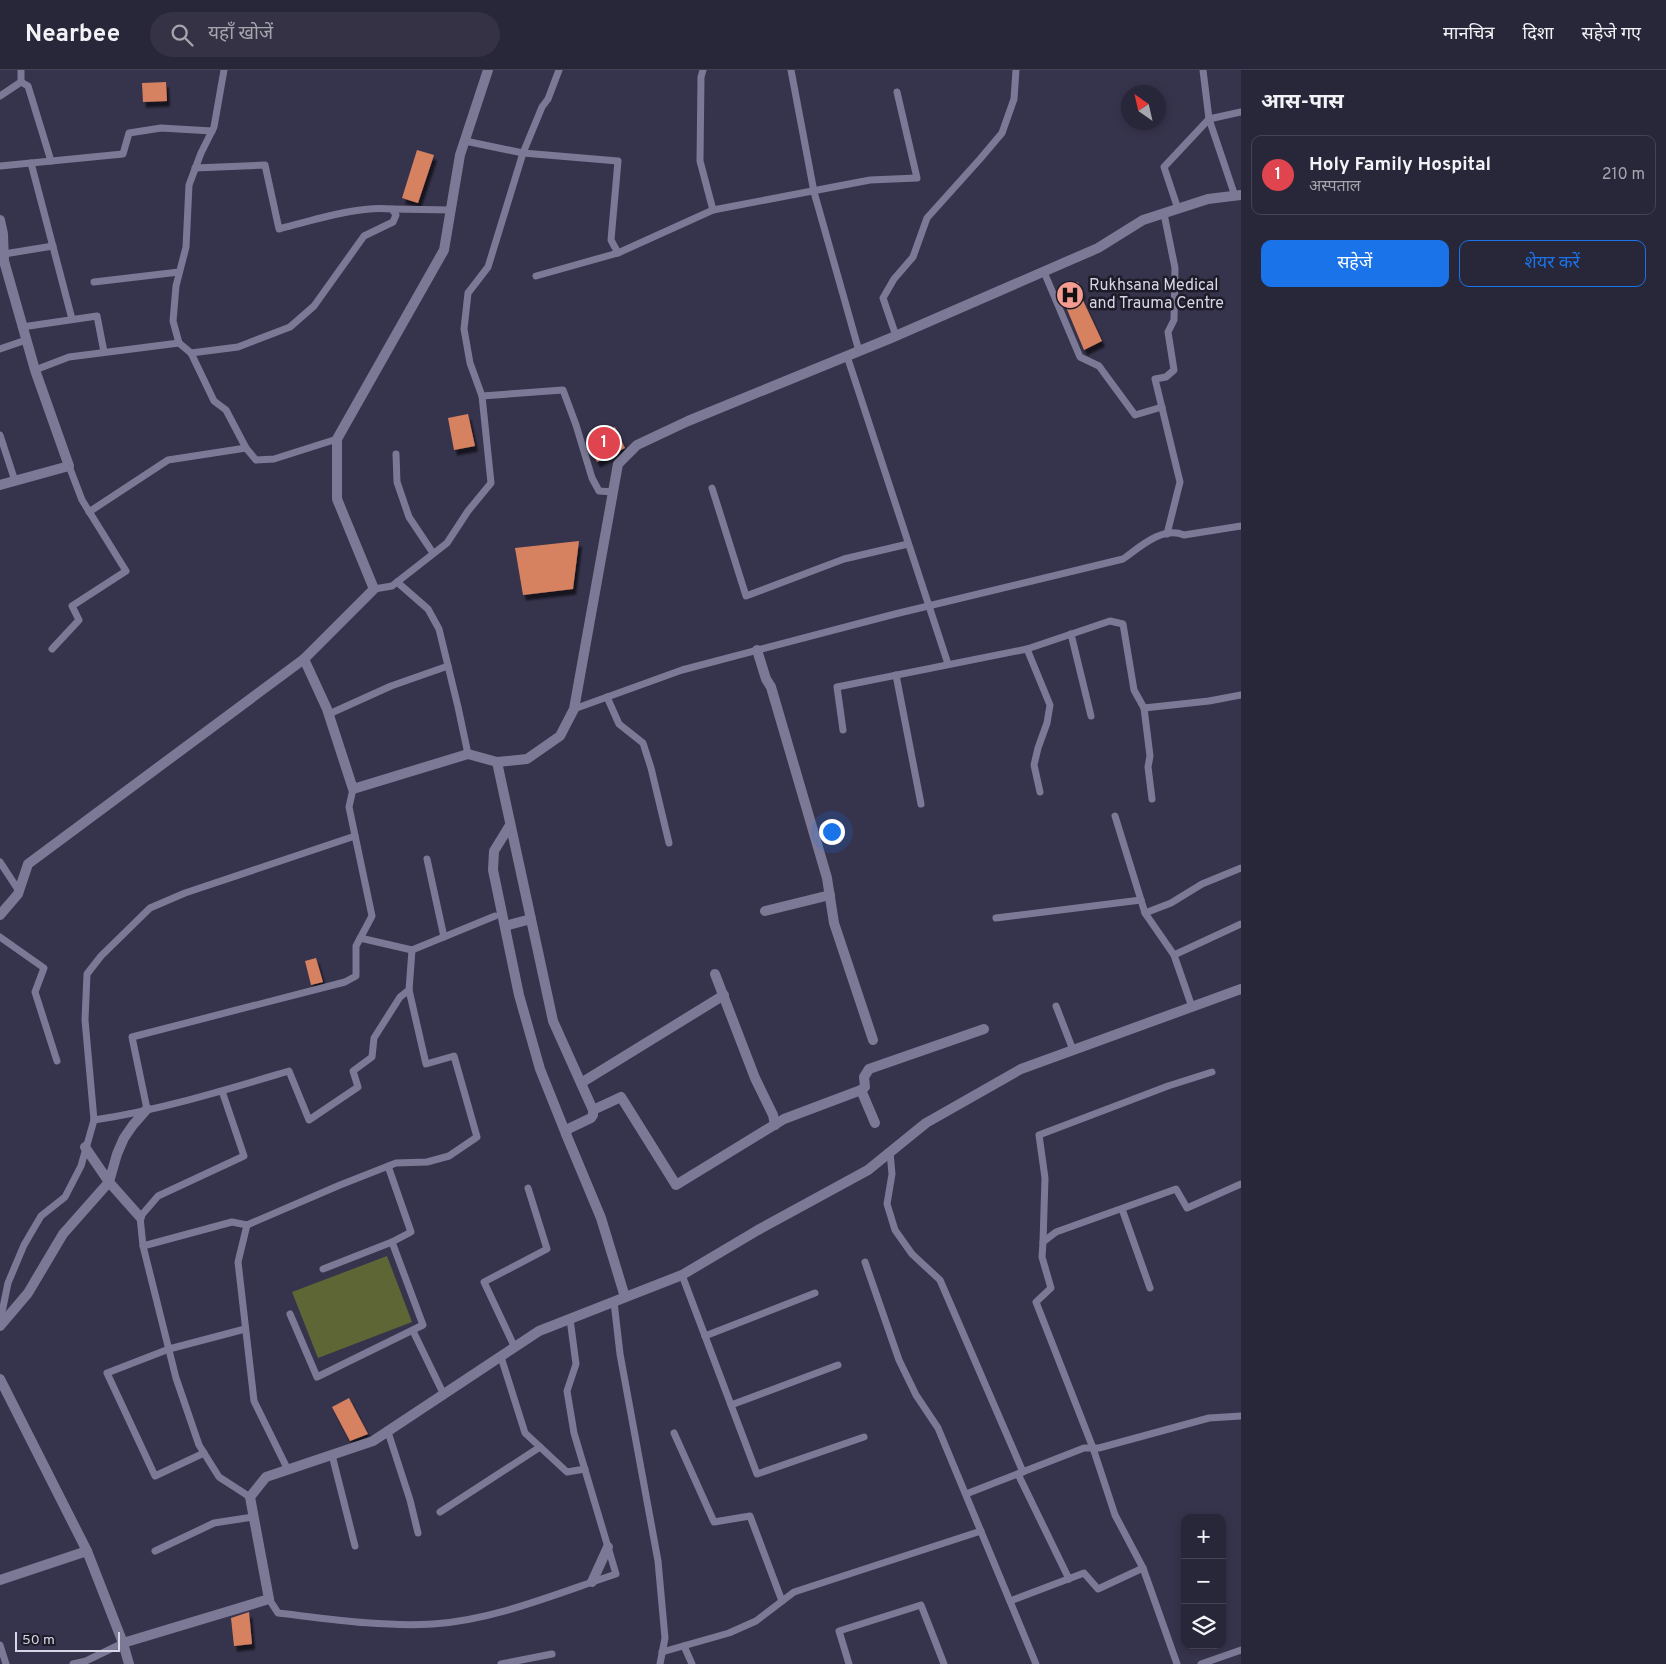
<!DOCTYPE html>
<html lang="hi">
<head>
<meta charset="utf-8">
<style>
  body { margin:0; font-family:Overpass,"Noto Sans Devanagari",sans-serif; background:#343244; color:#f1f3f6 }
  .controls { position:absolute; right:15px; bottom:15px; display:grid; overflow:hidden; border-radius:10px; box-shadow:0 2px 8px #0003 }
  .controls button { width:45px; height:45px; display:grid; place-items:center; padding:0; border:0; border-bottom:1px solid #444353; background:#282639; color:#f1f3f6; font:25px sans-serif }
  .compass { position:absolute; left:1121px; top:15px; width:45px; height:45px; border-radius:50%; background:#282639; box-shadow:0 2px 8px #0003; rotate:326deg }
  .scale { position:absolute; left:15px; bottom:12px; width:105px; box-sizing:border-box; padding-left:5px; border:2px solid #d7d5e6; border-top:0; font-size:14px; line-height:18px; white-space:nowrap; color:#d7d5e6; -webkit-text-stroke:4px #1e1c28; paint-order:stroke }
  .you { position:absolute; left:831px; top:761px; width:18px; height:18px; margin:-12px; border:4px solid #fff; border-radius:50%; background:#1a73e8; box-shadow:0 0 0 8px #1a73e833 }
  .badge { display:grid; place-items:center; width:32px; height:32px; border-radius:50%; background:#1a73e8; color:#fff; font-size:16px; font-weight:700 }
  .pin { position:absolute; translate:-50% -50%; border:2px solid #fff; box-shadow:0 1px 5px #0006 }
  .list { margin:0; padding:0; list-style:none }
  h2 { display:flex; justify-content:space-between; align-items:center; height:65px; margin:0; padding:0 20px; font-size:21px }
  h2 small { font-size:16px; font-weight:400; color:#a5a5ae }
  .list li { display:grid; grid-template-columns:32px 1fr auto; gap:15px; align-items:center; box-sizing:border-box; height:80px; margin:0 10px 10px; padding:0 10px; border:1px solid #444353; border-radius:10px }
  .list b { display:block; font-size:19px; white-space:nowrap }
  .list p { margin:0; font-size:16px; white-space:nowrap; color:#a5a5ae }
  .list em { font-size:16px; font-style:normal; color:#a5a5ae }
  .actions { display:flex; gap:10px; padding:15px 20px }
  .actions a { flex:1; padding:11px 0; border:1px solid #1a73e8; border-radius:10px; text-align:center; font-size:18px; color:#1a73e8 }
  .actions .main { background:#1a73e8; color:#fff }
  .icon { flex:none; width:28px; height:28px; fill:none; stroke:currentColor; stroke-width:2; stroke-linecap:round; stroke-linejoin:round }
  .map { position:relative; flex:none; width:1241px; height:1594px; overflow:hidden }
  header { display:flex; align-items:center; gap:30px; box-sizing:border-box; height:70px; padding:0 25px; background:#282639; border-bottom:1px solid #444353 }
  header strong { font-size:24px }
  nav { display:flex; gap:28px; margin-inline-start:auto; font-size:18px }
  .search { width:350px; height:45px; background:#343244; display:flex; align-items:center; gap:12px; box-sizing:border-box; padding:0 18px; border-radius:28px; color:#a5a5ae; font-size:19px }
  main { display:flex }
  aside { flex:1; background:#282639 }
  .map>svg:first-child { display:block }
</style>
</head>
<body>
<header>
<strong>Nearbee</strong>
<div class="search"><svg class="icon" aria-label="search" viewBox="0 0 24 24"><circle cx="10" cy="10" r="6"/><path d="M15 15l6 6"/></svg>यहाँ खोजें</div>
<nav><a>मानचित्र</a><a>दिशा</a><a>सहेजे गए</a></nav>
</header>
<main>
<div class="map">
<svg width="1241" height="1594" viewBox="0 0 1241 1594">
  <defs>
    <filter id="shadow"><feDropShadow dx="3" dy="5.5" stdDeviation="1" flood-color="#0009"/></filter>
  </defs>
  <rect width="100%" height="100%" fill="#36334c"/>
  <path fill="#5e6635" d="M387,1186L412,1252L318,1288L292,1222Z"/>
  <g fill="#d68160" filter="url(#shadow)">
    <path d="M166,12L167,31L143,32L142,13Z"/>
    <path d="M417,80L434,85L418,133L402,128Z"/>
    <path d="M1078,212L1083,223L1080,224L1102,271L1084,280L1059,220Z"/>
    <path d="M468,344L475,376L454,380L448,348Z"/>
    <path d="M615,357L625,378L597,392L587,370Z"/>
    <path d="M579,471L573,519L523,525L515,478Z"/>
    <path d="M316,888L323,912L311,915L305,891Z"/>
    <path d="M349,1328L368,1364L350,1371L332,1337Z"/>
    <path d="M249,1542L252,1574L234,1576L231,1548Z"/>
  </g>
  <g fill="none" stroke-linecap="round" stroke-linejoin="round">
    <g stroke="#7c7996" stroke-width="7">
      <path d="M224,0L214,57L201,83L189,115L186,177L176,216L173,251L179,273L191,283L214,331L226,340L246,378L256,390L274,389L337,369"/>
      <path d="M703,0L701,7L700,91L713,140"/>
      <path d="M791,0L814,122L859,281"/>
      <path d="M1203,0L1209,49L1235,126"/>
      <path d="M21,12L28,16L51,91"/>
      <path d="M0,26L21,12V0"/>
      <path d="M465,71L523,83L618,91L611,170L618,183"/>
      <path d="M31,93L72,249"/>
      <path d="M0,96L123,84L129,63L161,58L212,61"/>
      <path d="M392,139L451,140"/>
      <path d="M1178,139L1164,97L1209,49L1241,42"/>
      <path d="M1164,144L1175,198L1174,250L1168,262L1174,300L1166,307L1155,309L1180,412L1167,464"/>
      <path d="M4,184L53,176"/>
      <path d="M1044,202L1080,287L1099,296L1135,345L1162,337"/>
      <path d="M536,206L618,183L713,140L870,110L917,108L897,22"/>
      <path d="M94,212L179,202"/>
      <path d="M22,257L97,246L104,282"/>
      <path d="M896,266L883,228L894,209L913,187L927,148L980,89L1002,63L1014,29L1016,0"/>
      <path d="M0,279L26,270"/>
      <path d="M191,283L238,277L290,257L314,236L364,166L393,152L396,145L392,139C360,135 310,151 279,159L265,95L195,98"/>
      <path d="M847,286L948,594"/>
      <path d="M35,300L69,287L179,273"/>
      <path d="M482,326L470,293L464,259L468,223L488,197L523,83L542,37L548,29L559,0"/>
      <path d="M0,365L15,411"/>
      <path d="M396,384L397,412L409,447L433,483"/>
      <path d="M712,418L746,526L844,489L908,474"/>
      <path d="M89,442L168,390L246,378"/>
      <path d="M397,512L428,539L439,559L458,637L468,684"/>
      <path d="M374,519L392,516L447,473L468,441L491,413L482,326L563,320L576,355L592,408L599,421L613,422"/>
      <path d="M1071,564L1091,646"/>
      <path d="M52,579L79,550L72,536L126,501L82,430L69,396"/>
      <path d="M1027,579L1050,635L1047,653L1038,678L1034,695L1040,722"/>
      <path d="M896,605L921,734"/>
      <path d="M607,627L619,654L643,673L651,698L669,773"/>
      <path d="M1144,638L1209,631L1241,625"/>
      <path d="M574,639L682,600L895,544L1123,489C1140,477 1162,456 1184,465L1241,456"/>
      <path d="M329,644L391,616L448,596"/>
      <path d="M843,660L837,617L1027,579L1110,551L1123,554L1134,620L1144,638L1150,686L1148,697L1152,729"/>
      <path d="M1115,746L1145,843L1174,885L1192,937"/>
      <path d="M427,789L444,867"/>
      <path d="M0,792L19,821"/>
      <path d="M1145,843L1171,833L1202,814L1241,798"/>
      <path d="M996,848L1141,830"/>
      <path d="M0,867L44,898L35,922L57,991"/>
      <path d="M360,868L412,880L495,846"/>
      <path d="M1174,885L1241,854"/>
      <path d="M1056,936L1073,980"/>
      <path d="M222,1021L244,1086L158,1126L140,1147L143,1176L176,1308L199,1375L219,1407L250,1427"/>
      <path d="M147,1039L132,967L345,912L356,906V876L372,846L349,737L353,719"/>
      <path d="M94,1050C160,1040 225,1020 289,1001L309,1050L358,1017L353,1001L372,987L374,968L400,927L409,920"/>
      <path d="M890,1082L892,1104L887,1134L895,1160L912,1184L940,1210L1023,1402"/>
      <path d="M1122,1139L1150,1218"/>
      <path d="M247,1155L238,1192L254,1331L288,1400"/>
      <path d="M1043,1172L1045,1108L1039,1065L1168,1016L1212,1002"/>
      <path d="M143,1176L232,1152L247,1155L340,1115L396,1093L427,1092L449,1086L477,1067L454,986L426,994L409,920L412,880"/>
      <path d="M865,1192L899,1290L916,1325L938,1358L1036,1594"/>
      <path d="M323,1199L392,1172L411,1162L388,1096"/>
      <path d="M682,1205L757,1404L864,1367"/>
      <path d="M614,1232L620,1284L658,1491L665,1568L660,1594"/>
      <path d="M290,1244L317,1307L423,1255L392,1172"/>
      <path d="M0,1252L8,1213L24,1175L41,1146L65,1127L81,1096L94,1050L85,950L87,904L101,886L150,838L185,823L355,766"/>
      <path d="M413,1261L444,1325"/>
      <path d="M705,1266L815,1223"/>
      <path d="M515,1278L484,1212L547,1179L528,1118"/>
      <path d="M501,1287L525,1363L567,1402L585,1399"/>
      <path d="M731,1335L838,1295"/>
      <path d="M388,1362L410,1430L418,1463"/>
      <path d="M674,1363L714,1452L750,1446L782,1531"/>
      <path d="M204,1383L155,1406L107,1303L169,1279L245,1259"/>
      <path d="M332,1385L355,1476"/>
      <path d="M1018,1404L1069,1509"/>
      <path d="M966,1424L1084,1378H1099L1209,1348L1241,1346"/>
      <path d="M440,1442L540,1377"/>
      <path d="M155,1481L214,1453L253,1447"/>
      <path d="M269,1529L278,1543C329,1549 381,1557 433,1554C495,1550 558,1523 616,1504L574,1363L567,1321L576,1294L570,1249"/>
      <path d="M1010,1531L1084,1503L1098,1519L1143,1498"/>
      <path d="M0,1575L6,1594"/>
      <path d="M684,1576L692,1594"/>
      <path d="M662,1582L729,1563L756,1551L794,1522L981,1461"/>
      <path d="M73,1594L86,1591L123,1573"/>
      <path d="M501,1594L552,1584"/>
      <path d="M849,1594L839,1561L921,1535L944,1594"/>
      <path d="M1177,1594L1143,1498L1115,1445L1093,1378L1036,1232L1051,1218L1042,1187L1043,1172L1056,1162L1176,1119L1187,1138L1241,1114"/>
      <path d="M1201,1594L1241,1580"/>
    </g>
    <g stroke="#7c7996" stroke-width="10">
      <path d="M0,150L3,164L4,191L35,300L69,396L0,415"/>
      <path d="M757,580L766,609L771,617L827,808L834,853L873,970"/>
      <path d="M497,692L553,951L593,1040V1045L591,1048L568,1059L566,1064L601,1148L625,1227"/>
      <path d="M510,755L494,781L493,800L519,925L540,999L566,1064"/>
      <path d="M765,841L830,825"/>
      <path d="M505,856L531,849"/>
      <path d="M715,904L755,1008L773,1045L775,1055"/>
      <path d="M581,1013L724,925"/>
      <path d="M593,1040L621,1027L676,1115L784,1049L861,1020"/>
      <path d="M875,1053L861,1020L865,1017L864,1007L869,999L984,959"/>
      <path d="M85,1077L109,1112L140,1147"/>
      <path d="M0,1256L28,1223L63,1164L109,1112L117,1084L124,1068L133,1055L147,1039"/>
      <path d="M0,1309L87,1481L123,1573L269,1529L250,1427L266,1407L373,1371L539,1261L682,1205L758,1160L868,1100L926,1053L1021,999L1241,919"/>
      <path d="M0,1510L87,1481"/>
      <path d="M592,1512L608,1477"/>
      <path d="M123,1573L129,1594"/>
    </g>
    <g stroke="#7c7996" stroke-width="10">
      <path d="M304,589L327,639L353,719L468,684L497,692L527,689L560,666L574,639L618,394L637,375L688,351L891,268L1098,178L1143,150L1208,129L1241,125"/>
      <path d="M0,845L18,824L28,794L304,589L374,519L337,429V369L444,180L460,85L488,0"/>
    </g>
  </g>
  <defs>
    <g id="hospital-disc" transform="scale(1.4375)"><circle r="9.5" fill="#f59c92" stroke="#1e1c28"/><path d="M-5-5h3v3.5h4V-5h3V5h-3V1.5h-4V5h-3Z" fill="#111"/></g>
  </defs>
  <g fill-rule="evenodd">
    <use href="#hospital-disc" x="1070" y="225"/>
  </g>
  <g text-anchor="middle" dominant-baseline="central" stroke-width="5" stroke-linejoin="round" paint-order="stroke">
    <g font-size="16" fill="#d7d5e6" stroke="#1e1c28" text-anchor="start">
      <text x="1089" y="216">Rukhsana Medical<tspan x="1089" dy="18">and Trauma Centre</tspan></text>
    </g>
  </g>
</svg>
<div class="controls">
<button>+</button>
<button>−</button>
<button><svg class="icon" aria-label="layers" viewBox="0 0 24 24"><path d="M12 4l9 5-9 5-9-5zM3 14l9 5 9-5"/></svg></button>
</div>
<svg class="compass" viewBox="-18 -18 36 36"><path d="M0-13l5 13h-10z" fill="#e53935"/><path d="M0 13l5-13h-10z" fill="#a5a5ae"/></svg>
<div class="scale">50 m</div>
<div class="you"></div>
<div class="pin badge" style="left:604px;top:373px;background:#e0444e">1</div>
</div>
<aside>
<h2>आस-पास<small></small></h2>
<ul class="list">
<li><span class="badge" style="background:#e0444e">1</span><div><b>Holy Family Hospital</b><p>अस्पताल</p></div><em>210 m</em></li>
</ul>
<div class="actions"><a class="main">सहेजें</a><a>शेयर करें</a></div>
</aside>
</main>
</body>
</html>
